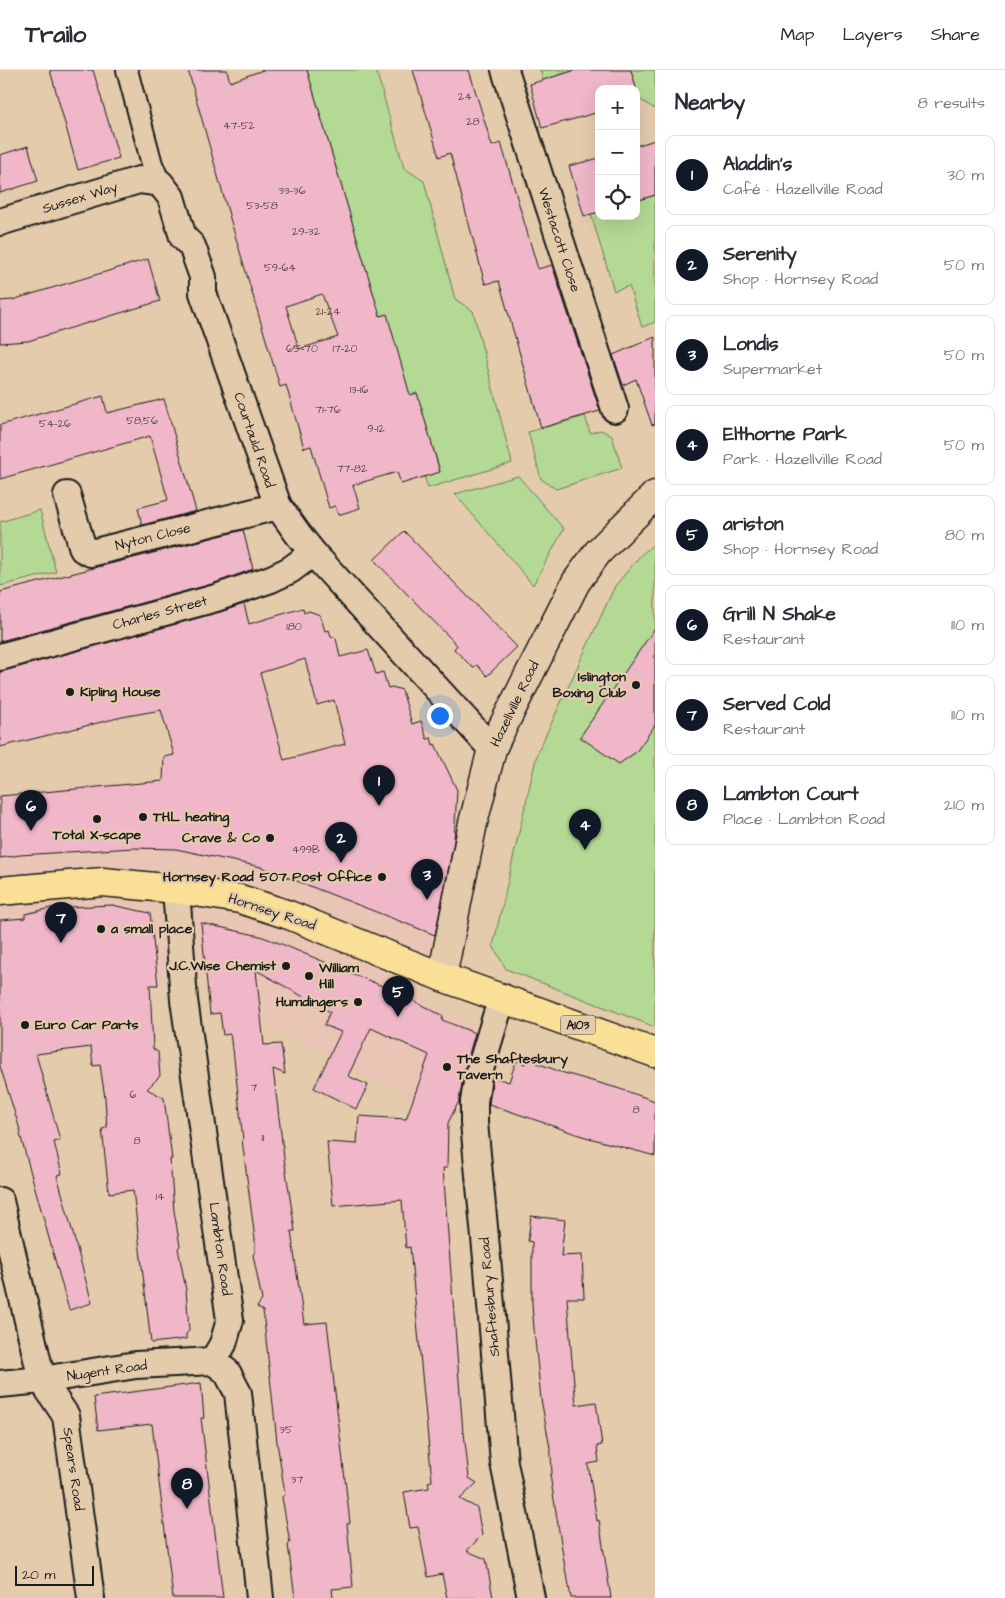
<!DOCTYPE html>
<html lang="en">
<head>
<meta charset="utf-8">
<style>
  body { margin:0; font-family:"Architects Daughter",sans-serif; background:#f7f7f7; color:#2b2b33 }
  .controls { position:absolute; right:15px; top:15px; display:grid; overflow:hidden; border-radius:10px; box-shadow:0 5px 20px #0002 }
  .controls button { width:45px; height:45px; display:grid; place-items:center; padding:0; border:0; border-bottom:1px solid #e1e1e2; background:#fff; color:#2b2b33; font:25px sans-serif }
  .scale { position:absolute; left:15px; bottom:12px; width:79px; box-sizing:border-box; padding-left:5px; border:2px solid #1c1c1c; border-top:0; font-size:14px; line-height:18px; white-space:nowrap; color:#1c1c1c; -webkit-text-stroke:4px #e4cbac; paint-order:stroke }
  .you { position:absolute; left:439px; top:645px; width:18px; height:18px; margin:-12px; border:4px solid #fff; border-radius:50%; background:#1a73e8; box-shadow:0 0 0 8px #1a73e833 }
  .badge { display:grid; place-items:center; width:32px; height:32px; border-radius:50%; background:#111827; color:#fff; font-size:16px; font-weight:700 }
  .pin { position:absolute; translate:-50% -41px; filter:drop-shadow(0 1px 2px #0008) }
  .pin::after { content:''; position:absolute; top:26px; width:18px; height:15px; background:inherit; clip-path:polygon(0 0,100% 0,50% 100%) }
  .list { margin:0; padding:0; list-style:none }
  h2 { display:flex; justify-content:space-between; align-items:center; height:65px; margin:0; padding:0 20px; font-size:21px }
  h2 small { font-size:16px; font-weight:400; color:#7c7c81 }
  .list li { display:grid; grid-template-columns:32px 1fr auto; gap:15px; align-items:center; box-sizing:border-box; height:80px; margin:0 10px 10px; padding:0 10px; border:1px solid #e1e1e2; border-radius:10px }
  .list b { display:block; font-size:19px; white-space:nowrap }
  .list p { margin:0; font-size:16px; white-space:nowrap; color:#7c7c81 }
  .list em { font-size:16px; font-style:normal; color:#7c7c81 }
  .icon { flex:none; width:28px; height:28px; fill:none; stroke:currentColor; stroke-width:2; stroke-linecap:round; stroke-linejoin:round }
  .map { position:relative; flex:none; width:655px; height:1528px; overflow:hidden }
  header { display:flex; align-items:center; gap:30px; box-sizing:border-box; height:70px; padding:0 25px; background:#fff; border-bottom:1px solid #e1e1e2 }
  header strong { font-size:24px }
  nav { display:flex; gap:28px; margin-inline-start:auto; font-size:18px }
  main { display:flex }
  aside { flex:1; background:#fff }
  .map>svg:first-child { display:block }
</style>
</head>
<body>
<header>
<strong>Trailo</strong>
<nav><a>Map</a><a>Layers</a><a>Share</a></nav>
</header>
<main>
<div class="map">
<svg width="655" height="1528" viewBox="0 0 655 1528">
  <rect width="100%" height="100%" fill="#e4cbac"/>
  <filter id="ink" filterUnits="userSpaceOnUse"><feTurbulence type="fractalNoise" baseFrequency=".02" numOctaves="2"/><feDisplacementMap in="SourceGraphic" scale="10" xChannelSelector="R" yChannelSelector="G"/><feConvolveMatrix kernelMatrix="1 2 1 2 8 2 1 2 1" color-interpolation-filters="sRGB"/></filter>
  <g filter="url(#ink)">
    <path fill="#e8c5b4" d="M153,713L276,730L458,791L424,935L473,952L451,1014L449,1047L265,956L258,912L0,905V728L83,714Z"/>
    <g fill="#b3d994" stroke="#687a58">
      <path d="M307,0H376L404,98L424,111L455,229L473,241L512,393L428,418L424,406L440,401L417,323L410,325L380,246Z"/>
      <path d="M540,0H576L543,10Z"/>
      <path d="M631,0H655V39L639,29Z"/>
      <path d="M655,125V252L642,257L629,216L614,221L591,144L599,142V146H636V131Z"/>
      <path d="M585,346L590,363L601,360L612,366L622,398L556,419L541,409L528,362Z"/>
      <path d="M518,406L564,459L533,515L455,424Z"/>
      <path d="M40,440L56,502L0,516V452Z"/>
      <path d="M655,473V957L506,899L493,876L537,684L615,516L641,485Z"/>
    </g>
    <g fill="#f0b7c8" stroke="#1c1c1c" fill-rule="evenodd">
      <path d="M50,0H93L119,88L78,100Z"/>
      <path d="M188,0H227L230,12L263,0H307L380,246L387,244L410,325L417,323L440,402L401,414L397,402L353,415L360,438L338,445L335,436L329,438L311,376L304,378L286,315L280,317L224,128ZM322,224L338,267L299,279L286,236Z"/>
      <path d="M413,0H469L492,76L501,73L538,199L552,195L600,341L541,358L499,211L485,214L450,83L439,87Z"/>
      <path d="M576,0H631L639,29L636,30V19H599V42L542,58L530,14Z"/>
      <path d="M655,70V125L636,131V76Z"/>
      <path d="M28,76L38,111L0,123V85Z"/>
      <path d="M599,88V142L584,146L569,96Z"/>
      <path d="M148,189L160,231L28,271L0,273V231L12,230Z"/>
      <path d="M655,267V354L652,355L636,309L623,315L613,285Z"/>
      <path d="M103,326L107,343L164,329L196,441L142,455L138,438L168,430L150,366L0,409V355Z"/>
      <path d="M243,460L253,499L212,514L0,571V522Z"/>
      <path d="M404,461L517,577L487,606L477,595L473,598L454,579L457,575L374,490Z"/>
      <path d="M244,534L249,554L303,538L304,543L309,541L320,545L325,561L329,560L331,566L336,568L340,587L368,580L376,604L383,602L388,618L392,617L402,620L412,654L421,651L427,669L431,668L433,675L435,674L457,720L454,771L435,865L261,797L176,779L133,778L20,785L0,788V726L163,711L164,687L174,685L161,640L122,647L0,677V602L220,542ZM305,589L317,635L334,630L345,674L284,690L260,603Z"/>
      <path d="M655,558V655L636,682L619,694L580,667Z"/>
      <path d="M112,835L150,843L158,915H150L153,979L158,982L160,1006L147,1019L164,1028L172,1089H170L174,1141L180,1176L178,1178L186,1220L188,1246L189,1261L186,1264V1269L151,1273L133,1120L109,1123L102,1059L107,1058L105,1028L100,995L93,996L91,977L36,984L60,1070L54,1072L62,1104L57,1105L92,1233L69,1240L20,1064L21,1063L0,996V850L25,848V844L51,838Z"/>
      <path d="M201,853L260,866L279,873L394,921L443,946L442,950L475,963L464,1002L459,1031L448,1053L447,1098H443L463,1363L464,1362L469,1408L477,1413L460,1429L477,1438L482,1465L467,1481L486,1489L493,1528H447L442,1504L428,1507L418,1457L410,1458L404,1422L429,1418L428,1412L432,1411L410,1177L406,1178L402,1130L333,1136L327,1072L357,1074L359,1046L406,1049L429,985L371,958L348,1006L368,1015L356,1039L314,1018L341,962L324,955L330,942L256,900L264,975L281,974L285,1004L273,999L284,1088L295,1161H291L304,1254L327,1252L350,1453L347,1454L353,1517L332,1519L333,1528H295L288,1475L290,1473L282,1427L285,1424L277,1372L263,1241L257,1237L262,1230L253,1185L255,1182V1169L242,1070H243L235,997L233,979L231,978H232L230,964L223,965L220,943L210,944Z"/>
      <path d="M526,989L564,1003L617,1018L655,1031V1086L582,1066L489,1034L493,1007L509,1012L516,991L525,994Z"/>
      <path d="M531,1146L565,1150L561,1186L582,1185L584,1228H567L571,1279L576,1335L596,1332L602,1375L597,1376L599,1392L588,1394L597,1451L599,1450L611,1528H571L567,1504H566L550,1405L552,1404L551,1384L541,1329L535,1270L532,1235V1172L528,1171Z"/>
      <path d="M201,1313L204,1348H201L223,1528H173L152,1354L98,1360L94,1327Z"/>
    </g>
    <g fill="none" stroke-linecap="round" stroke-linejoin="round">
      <g stroke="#1c1c1c" stroke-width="24">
        <path id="pedestrian" d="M127,0L152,94L160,113"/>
      </g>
      <g stroke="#1c1c1c" stroke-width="30">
        <g id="minor">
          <path d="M505,0L615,339"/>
          <path d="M0,152L139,110L160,113L171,127L183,167L192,176L203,207V223L278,436L298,464L313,483L492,679"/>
          <path d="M67,425L83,479L91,483L278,436"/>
          <path d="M0,587L216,528L271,509L290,500L313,483"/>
          <path d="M176,819L184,930L230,1250L223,1274L213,1291"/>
          <path d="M502,927L478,1006L474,1032V1053L488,1199L504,1393L531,1528"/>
          <path d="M0,1131L42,1310L66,1346L91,1528"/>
          <path d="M213,1291L227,1302L238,1323L260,1528"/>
          <path d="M0,1314L42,1310L136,1295L213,1291"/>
        </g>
      </g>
      <g stroke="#1c1c1c" stroke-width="31">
        <path id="tertiary" d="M442,907L473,753L492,679L498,666L576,512L598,482L655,425"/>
      </g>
      <g stroke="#1c1c1c" stroke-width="31">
        <path id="primary" d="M0,821L103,812L176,819L240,829L289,845L442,907L655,983"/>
      </g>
      <use href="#pedestrian" stroke="#e4cbac" stroke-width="20"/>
      <use href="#minor" stroke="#e4cbac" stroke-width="26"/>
      <use href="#tertiary" stroke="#e4cbac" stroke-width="28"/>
      <use href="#primary" stroke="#fadf96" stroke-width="28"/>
    </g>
  </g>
  <g fill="#1c1c1c" stroke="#e4cbac" stroke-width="2">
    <circle cx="636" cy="615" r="5"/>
    <circle cx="70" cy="622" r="5"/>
    <circle cx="143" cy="747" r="5"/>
    <circle cx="97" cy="749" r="5"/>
    <circle cx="270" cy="768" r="5"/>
    <circle cx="382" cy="807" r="5"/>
    <circle cx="101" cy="859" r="5"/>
    <circle cx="286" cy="896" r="5"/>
    <circle cx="309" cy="906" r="5"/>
    <circle cx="358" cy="932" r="5"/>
    <circle cx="25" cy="955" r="5"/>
    <circle cx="447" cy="997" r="5"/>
  </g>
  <g text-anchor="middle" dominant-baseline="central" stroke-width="4.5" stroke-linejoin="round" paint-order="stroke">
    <g font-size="11" fill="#514347">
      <text x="465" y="26">24</text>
      <text x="473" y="51">28</text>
      <text x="239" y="55">47-52</text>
      <text x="292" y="120">33-36</text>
      <text x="262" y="135">53-58</text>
      <text x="306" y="161">29-32</text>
      <text x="280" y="197">59-64</text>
      <text x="328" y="241">21-24</text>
      <text x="302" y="278">65-70</text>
      <text x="345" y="278">17-20</text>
      <text x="359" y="319">13-16</text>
      <text x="328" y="339">71-76</text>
      <text x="142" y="350">58,56</text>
      <text x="55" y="353">54-26</text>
      <text x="376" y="358">9-12</text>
      <text x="352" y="398">77-82</text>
      <text x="294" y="556">180</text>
      <text x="306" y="779">499B</text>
      <text x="254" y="1017">7</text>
      <text x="133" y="1024">6</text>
      <text x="636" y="1039">8</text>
      <text x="263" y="1067">11</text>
      <text x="137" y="1070">8</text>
      <text x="160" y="1126">14</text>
      <text x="286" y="1359">35</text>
      <text x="297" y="1409">37</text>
    </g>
    <rect fill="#e4cbac" stroke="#585047" stroke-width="1" x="560.5" y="945.5" width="35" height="19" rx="4"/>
    <g font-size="12" font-weight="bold" fill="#1c1c1c">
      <text x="578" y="955">A103</text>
    </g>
    <g font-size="14" fill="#1c1c1c" stroke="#e4cbac">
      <text transform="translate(80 128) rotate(-17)">Sussex Way</text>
      <text transform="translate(559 170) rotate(72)">Westacott Close</text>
      <text transform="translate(254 370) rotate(71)">Courtauld Road</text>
      <text transform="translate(153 467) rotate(-14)">Nyton Close</text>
      <text transform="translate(160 543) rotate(-15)">Charles Street</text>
      <text transform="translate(515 634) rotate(-64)">Hazellville Road</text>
      <text transform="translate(272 842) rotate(18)">Hornsey Road</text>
      <text transform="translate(220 1179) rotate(82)">Lambton Road</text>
      <text transform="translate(490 1227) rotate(-95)">Shaftesbury Road</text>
      <text transform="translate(107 1301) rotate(-8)">Nugent Road</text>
      <text transform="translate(73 1399) rotate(82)">Spears Road</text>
    </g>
    <g font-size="14" font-weight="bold" fill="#1c1c1c" stroke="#e4cbac" text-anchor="start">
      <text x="626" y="607" text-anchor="end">Islington<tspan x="626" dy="16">Boxing Club</tspan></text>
      <text x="80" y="622">Kipling House</text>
      <text x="153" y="747">THL heating</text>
      <text x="97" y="765" text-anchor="middle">Total X-scape</text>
      <text x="260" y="768" text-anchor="end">Crave &amp; Co</text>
      <text x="372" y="807" text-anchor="end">Hornsey Road 507 Post Office</text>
      <text x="111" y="859">a small place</text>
      <text x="276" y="896" text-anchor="end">J.C.Wise Chemist</text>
      <text x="319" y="898">William<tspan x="319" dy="16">Hill</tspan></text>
      <text x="348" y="932" text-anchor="end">Humdingers</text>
      <text x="35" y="955">Euro Car Parts</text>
      <text x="457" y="989">The Shaftesbury<tspan x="457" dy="16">Tavern</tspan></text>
    </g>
  </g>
</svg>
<div class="controls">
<button>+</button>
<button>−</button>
<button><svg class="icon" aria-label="locate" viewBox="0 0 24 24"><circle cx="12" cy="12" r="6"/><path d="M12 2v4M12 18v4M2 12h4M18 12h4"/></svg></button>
</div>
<div class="scale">20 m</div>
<div class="you"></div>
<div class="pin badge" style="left:379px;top:736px">1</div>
<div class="pin badge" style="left:341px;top:793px">2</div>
<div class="pin badge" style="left:427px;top:830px">3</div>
<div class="pin badge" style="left:585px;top:780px">4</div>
<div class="pin badge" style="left:398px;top:947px">5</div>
<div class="pin badge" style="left:31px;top:761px">6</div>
<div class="pin badge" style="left:61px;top:873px">7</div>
<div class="pin badge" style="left:187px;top:1439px">8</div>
</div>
<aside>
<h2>Nearby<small>8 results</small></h2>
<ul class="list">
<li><span class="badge">1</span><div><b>Aladdin's</b><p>Café · Hazellville Road</p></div><em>30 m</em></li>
<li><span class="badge">2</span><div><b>Serenity</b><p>Shop · Hornsey Road</p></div><em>50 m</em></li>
<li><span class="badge">3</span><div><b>Londis</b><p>Supermarket</p></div><em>50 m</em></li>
<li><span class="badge">4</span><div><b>Elthorne Park</b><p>Park · Hazellville Road</p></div><em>50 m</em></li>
<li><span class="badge">5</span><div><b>ariston</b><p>Shop · Hornsey Road</p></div><em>80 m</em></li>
<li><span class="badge">6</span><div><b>Grill N Shake</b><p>Restaurant</p></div><em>110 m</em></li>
<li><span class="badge">7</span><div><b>Served Cold</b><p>Restaurant</p></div><em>110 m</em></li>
<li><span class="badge">8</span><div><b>Lambton Court</b><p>Place · Lambton Road</p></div><em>210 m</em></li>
</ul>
</aside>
</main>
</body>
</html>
